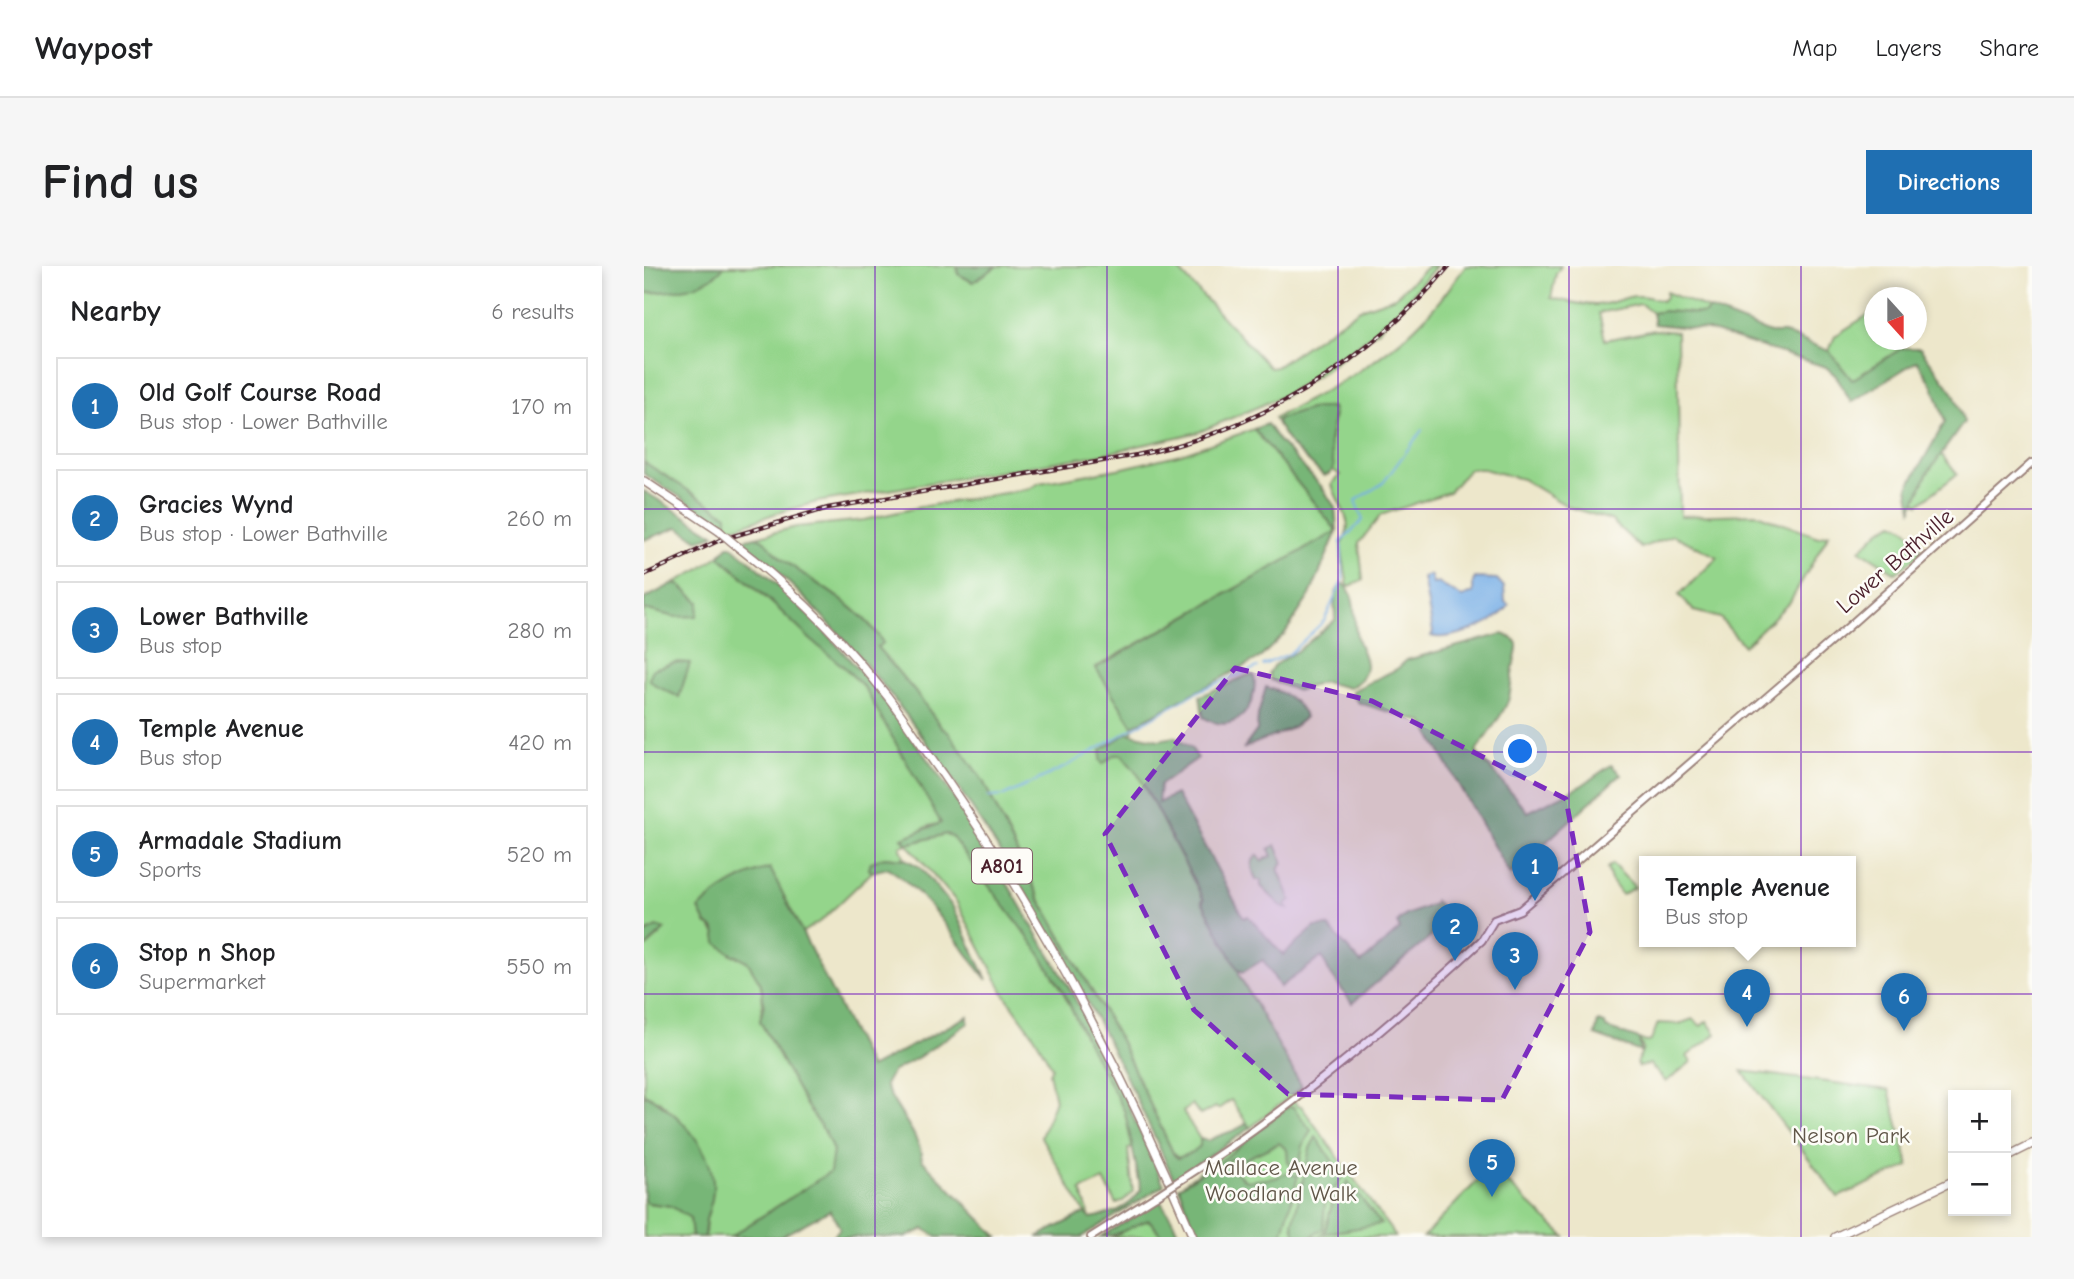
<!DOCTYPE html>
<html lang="en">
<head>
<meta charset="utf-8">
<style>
  body { margin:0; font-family:"Comic Neue",sans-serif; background:#f6f6f6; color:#202124 }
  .controls { position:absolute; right:21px; bottom:21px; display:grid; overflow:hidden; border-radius:0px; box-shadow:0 4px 10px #0003 }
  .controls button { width:63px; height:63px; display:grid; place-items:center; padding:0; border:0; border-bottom:2px solid #e0e0e0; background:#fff; color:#202124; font:35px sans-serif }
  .compass { position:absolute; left:1220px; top:21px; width:63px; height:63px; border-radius:50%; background:#fff; box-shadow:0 4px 10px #0003; rotate:159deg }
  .you { position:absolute; left:877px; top:486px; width:24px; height:24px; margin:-18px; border:5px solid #fff; border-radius:50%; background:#1a73e8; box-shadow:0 0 0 10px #1a73e833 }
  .badge { display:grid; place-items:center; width:46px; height:46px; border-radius:50%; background:#1f6fb2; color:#fff; font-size:23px; font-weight:700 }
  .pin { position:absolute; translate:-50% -58px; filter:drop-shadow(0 2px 4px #0008) }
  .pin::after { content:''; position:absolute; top:37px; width:24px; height:21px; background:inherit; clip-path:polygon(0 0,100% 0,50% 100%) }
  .popup { position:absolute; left:995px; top:590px; width:217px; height:91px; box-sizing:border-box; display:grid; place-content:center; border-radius:0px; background:#fff; filter:drop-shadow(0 2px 5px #0005); font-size:23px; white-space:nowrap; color:#757577 }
  .popup b { font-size:26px; color:#202124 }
  .popup::after { content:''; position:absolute; left:50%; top:100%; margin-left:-14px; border:14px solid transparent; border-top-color:#fff }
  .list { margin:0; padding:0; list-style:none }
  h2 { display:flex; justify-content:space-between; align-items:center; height:91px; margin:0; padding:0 28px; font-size:30px }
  h2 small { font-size:23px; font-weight:400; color:#757577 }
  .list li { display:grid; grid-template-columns:46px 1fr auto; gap:21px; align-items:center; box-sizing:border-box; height:98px; margin:0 14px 14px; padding:0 14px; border:2px solid #e0e0e0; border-radius:0px }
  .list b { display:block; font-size:26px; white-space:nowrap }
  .list p { margin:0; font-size:23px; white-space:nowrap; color:#757577 }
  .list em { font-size:23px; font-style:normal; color:#757577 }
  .map { position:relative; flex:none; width:1388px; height:971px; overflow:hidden; border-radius:0px }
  header { display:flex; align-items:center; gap:42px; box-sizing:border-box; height:98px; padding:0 35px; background:#fff; border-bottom:2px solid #e0e0e0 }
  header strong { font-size:33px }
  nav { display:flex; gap:38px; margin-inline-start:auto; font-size:24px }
  .intro { display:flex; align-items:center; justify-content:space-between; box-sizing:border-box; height:168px; padding:0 42px }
  h1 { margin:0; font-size:49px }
  .button { padding:18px 32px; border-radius:0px; background:#1f6fb2; color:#fff; font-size:24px; font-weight:700 }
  main { display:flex; gap:42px; padding:0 42px }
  aside { flex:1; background:#fff; border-radius:0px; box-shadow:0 4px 10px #0003 }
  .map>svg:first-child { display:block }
</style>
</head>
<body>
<header>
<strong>Waypost</strong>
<nav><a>Map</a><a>Layers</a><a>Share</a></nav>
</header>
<div class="intro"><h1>Find us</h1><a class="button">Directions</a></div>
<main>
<aside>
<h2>Nearby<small>6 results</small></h2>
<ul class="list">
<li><span class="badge">1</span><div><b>Old Golf Course Road</b><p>Bus stop · Lower Bathville</p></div><em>170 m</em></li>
<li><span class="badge">2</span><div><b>Gracies Wynd</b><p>Bus stop · Lower Bathville</p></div><em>260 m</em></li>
<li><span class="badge">3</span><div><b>Lower Bathville</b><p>Bus stop</p></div><em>280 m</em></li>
<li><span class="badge">4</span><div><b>Temple Avenue</b><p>Bus stop</p></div><em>420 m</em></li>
<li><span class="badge">5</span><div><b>Armadale Stadium</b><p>Sports</p></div><em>520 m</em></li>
<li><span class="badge">6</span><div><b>Stop n Shop</b><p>Supermarket</p></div><em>550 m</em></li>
</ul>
</aside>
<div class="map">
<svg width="1388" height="971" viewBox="0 0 1388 971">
  <rect width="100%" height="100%" fill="#fdfcf7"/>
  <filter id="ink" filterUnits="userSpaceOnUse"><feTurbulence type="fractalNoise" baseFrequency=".0143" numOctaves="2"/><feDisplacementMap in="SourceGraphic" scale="14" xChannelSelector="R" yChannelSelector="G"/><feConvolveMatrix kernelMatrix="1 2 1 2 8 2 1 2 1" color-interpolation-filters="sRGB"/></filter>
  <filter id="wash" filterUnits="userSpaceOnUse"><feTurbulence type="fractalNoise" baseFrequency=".00686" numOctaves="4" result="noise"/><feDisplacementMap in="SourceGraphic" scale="28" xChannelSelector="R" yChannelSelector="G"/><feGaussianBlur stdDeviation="1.57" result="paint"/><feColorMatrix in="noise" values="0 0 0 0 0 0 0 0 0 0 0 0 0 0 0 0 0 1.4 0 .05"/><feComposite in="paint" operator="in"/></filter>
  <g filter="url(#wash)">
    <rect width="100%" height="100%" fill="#ede7cb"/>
    <g fill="#94d58b" stroke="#6f7a5b" stroke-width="2">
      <path d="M80,0H313L314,8L329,16L353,0H531L626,102L632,101L716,43L751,31L784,0H792L766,31L733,65L680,105L639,130L555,166L459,188L173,236L130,248L87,263L83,261L82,249L0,196V27C22,26 66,19 80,0Z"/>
      <path d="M822,0H917L912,8L907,32C921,35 936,39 951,39C981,38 982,22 1018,35L1022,31V26L1065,43L1060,48L1020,45L1008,47L997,38L955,47L961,74L1011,64L1033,66L1036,250L1113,248L1174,271L1185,268L1146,336L1100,380L1076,352L1050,345L1035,329L1074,291L1029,269L997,282L967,254L925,241L878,213L839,203H825L805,226L737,249L715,277L719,314L704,321L697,279C714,254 694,243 688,218L696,209L689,204L685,176L690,148L687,141L666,143L634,153L633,158L630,152C685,124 744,93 785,47C799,32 810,15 822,0Z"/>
      <path d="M1230,45V74H1257L1258,82L1208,114L1185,85L1191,70Z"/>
      <path d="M610,163L693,265L452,401L489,460L488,468L483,467L470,488L478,489L495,510L560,634L558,635L595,704V709L658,821L606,862L587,834L574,843L572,841L556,849L548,838L539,846L556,873V880L549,886L534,892L530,889L476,774L396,633L339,515L304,466L297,461L273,428L232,380L239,377C219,340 169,318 137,292C128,285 122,277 112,271L152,261L220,254L276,241L385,223L395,217L479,202L537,188Z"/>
      <path d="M1297,188L1313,208L1275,238L1271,235L1283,208Z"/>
      <path d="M1250,257C1265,262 1272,272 1278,286L1252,307L1216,284L1236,264Z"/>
      <path d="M75,290L200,401L220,421L298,557L285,560L259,573L263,578L302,568L307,569L393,683L419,725L444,777L472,827L481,846L489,882L484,883L489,926L479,935L472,938L460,914L437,924L446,952L441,947L397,871L411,834L405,807L408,801L391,771L361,729L312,635L263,578L256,580L261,593L241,591L225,603L228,606L178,654L157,667L126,603L100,612L64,635L62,657C73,665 76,678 86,687C90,691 97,691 101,694C120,706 121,736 116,755L162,839L181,866L189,885L187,906L86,971H61L62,948L68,933L53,876L33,851L15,835L0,828V683L16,669L12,662L0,668V343L31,351L55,336L35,319L28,318L53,305Z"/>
      <path d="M632,579L639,596L634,603L647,634L642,638L644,643L636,639L617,620V614H612C609,604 604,596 614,589L618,595L628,590L625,583Z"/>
      <path d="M968,598L991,621L978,629L967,614L963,602Z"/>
      <path d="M1049,753L1057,760L1063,755L1072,768L1043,790L1047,796L1022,816L1006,798L995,801L993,796L999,783L995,773L1002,776L1007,775L1014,757L1035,758Z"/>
      <path d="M1098,805L1245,824L1265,900L1194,931Z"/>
      <path d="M649,834L654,840H657L752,971H553L535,921Z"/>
      <path d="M847,901L921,971H779Z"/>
      <path d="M0,933L4,937L27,940L46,952L48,971H0Z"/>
      <path d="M505,954L519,971H469L488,959Z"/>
    </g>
    <g fill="#77b677" stroke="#606a51" stroke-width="2">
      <path d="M0,0H80C63,23 27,26 0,27Z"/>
      <path d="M313,0H353L329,16L314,8Z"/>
      <path d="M1065,43L1126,67H1140L1185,85L1208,114L1258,82H1276L1310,128L1320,156L1283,208L1268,243L1264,221L1301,156L1289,120L1273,95L1207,136L1192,110L1182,101L1064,64L1010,58L1008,47L1020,45L1060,48Z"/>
      <path d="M688,141L690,148L685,176L690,200L687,207L680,210L647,179L633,158L634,153L666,143Z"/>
      <path d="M623,158L634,174L677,220L691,241L693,265L666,329L641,367L617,391L489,460L452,402L693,265L610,163Z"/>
      <path d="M0,196L83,249V261L0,208Z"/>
      <path d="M0,225L71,269L54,274L34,261L0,274Z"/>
      <path d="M112,271C124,274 127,283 136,291C170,319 216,338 239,377L233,381L273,428L297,461L304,466L339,515L396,634L476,774L530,889L534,892L549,886L556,880V873L564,875C577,867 591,867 603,857L606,862L530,914C478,796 418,682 348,573C275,459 202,362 97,274Z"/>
      <path d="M84,280H88C212,378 302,511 380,646C393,669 408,691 421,714C458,780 489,850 520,919L438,971H393L441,947L446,952C466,949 485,943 497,924L481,846L444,777L419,725L393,683L307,570L302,568L263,578L258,572L297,557L220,421L200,401L167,374L121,330L75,290Z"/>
      <path d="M699,317C715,329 708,359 714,375C717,383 723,393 722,401C721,412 714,417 705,422L680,416L653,425L627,414L625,407L629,400L656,383L691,354C691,340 687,327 699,317Z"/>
      <path d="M28,318L35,319L55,336L53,350L31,351L0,343V333Z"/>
      <path d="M858,368C878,374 874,380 870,397C867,409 868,423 864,435C857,453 842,469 832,486L884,546L937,520L967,499L977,508L866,609L779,456L715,437L709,430L708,425L753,403L763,394Z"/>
      <path d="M31,396L46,397L35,431L12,420L5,413L9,403Z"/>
      <path d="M604,409H610C615,440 591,472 559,451L556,430Z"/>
      <path d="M622,421C637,425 656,435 661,451C644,469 620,471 599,483L613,464L614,449Z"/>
      <path d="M483,467L515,474L530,471L547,482L554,492L516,519L514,537L532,528L600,652L604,650L639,689L671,661L684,660L717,697L756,663L753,657L762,649L790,638L791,635L808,653L708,737L685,706L678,691L636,721L619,694L599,706L594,704L558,635L560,634L495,510L478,489H470L459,498L456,494L457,484Z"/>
      <path d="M241,591L261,593L276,601L309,641L343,714C312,676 286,629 244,602L228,606L225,603L227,596Z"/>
      <path d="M126,602L226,802L324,750V757L275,791L248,806L241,819C252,846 274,864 278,894L354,971H293L280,963L262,971H189L196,962L186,944L136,971H86L186,906L189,885L181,866L162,839L116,755L120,738L117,718L103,695L86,687L73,677L71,664L62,657L55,643C72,624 102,608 126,602Z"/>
      <path d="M12,661L21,663L0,683V687V668Z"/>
      <path d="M954,756L961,758L962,762L995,773L997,786L951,769Z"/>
      <path d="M0,828C35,845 77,890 68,933C65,947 59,956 61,971H48L46,952L27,940L4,937L0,933Z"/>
      <path d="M644,841H649L667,864L659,880L654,907L644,896L643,884L635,877L599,894L593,896L587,893L582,897L602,915L631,912L642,907L654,910L638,970L554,971L535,921L577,895Z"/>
      <path d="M672,871L699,910L681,938L679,963L666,971H652L649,958L666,882Z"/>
      <path d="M704,915L737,958L678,968L681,965L688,938Z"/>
      <path d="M516,935L528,953L536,971H519L505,954C488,959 474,971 456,971Z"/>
    </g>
    <path fill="#77aee6" stroke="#606688" stroke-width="2" d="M784,309L787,310L789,318L794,317L818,331L829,327V316L831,312L853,313L860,321L861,336L865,339C855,357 805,376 787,370L789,366L779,312Z"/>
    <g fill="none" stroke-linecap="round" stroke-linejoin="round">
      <g stroke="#77aee6" stroke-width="2">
        <path d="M619,399L645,388L680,355L699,313L697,276L719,254L711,235L739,217L778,164"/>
        <path d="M344,531L360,530L419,502L559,423L614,401"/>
      </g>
    </g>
  </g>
  <g filter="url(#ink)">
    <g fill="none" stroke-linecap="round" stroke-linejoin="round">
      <g stroke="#9c837b" stroke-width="10">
        <g id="secondary">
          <path d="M535,915C644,846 744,762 838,674L850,654L876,644L1204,361L1388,197"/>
          <path d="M447,971L512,930"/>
        </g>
      </g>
      <g stroke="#9c837b" stroke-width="10">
        <g id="primary">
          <path d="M0,215L75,265"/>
          <path d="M94,281C150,324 200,375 244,431C263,456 280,483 299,509C399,653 481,809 549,971"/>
          <path d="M1362,891L1388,878"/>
          <path d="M1191,971L1309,915"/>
        </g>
      </g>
      <use href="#secondary" stroke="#fff" stroke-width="6"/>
      <use href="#primary" stroke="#fff" stroke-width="7"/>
      <g stroke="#4a1f2b" stroke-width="4.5">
        <path id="rail" d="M0,309L76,274L184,242L493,189C616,164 725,96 805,0"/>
      </g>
      <use href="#rail" stroke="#fdfcf7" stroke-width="2" stroke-dasharray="5" stroke-linecap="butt"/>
      <g stroke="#9c837b" stroke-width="10" stroke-linecap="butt">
        <path id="secondary-bridge" d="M512,930L535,915"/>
      </g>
      <g stroke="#9c837b" stroke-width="10" stroke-linecap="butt">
        <path id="primary-bridge" d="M75,265L94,281"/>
      </g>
      <use href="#secondary-bridge" stroke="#fff" stroke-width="6"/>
      <use href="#primary-bridge" stroke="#fff" stroke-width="7"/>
    </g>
  </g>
  <path fill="#7b2cbf" fill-opacity="0.2" stroke="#7b2cbf" stroke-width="5" stroke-dasharray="14 9" stroke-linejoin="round" d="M591,402L728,435L922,533L946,666L858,834L644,828L550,744L461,568Z"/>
  <path fill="none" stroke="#7b2cbf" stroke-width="2" stroke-opacity="0.55" d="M231,0V971M463,0V971M694,0V971M925,0V971M1157,0V971M0,243H1388M0,486H1388M0,728H1388"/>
  <g text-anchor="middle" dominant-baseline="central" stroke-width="5" stroke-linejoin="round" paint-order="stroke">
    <rect fill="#fdfcf7" stroke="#806168" stroke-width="2" x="328" y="582.5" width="60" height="35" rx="5"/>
    <g font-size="21" font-weight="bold" fill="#4a1f2b">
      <text x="358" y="600">A801</text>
    </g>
    <g font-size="23" fill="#4a1f2b" stroke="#fdfcf7">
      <text transform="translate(1251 295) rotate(-41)">Lower Bathville</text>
    </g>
    <g font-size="23" fill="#605648" stroke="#fdfcf7">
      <text x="1207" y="869">Nelson Park</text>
      <text x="637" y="901">Mallace Avenue<tspan x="637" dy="26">Woodland Walk</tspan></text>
    </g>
  </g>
</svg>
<div class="controls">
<button>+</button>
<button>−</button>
</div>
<svg class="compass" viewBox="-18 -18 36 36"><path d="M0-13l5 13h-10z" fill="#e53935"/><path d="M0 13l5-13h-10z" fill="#757577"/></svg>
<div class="you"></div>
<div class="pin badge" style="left:891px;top:635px">1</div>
<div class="pin badge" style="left:811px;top:695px">2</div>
<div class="pin badge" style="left:871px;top:724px">3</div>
<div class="pin badge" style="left:1103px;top:761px">4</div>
<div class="popup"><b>Temple Avenue</b>Bus stop</div>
<div class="pin badge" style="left:848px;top:931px">5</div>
<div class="pin badge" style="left:1260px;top:765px">6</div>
</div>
</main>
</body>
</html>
